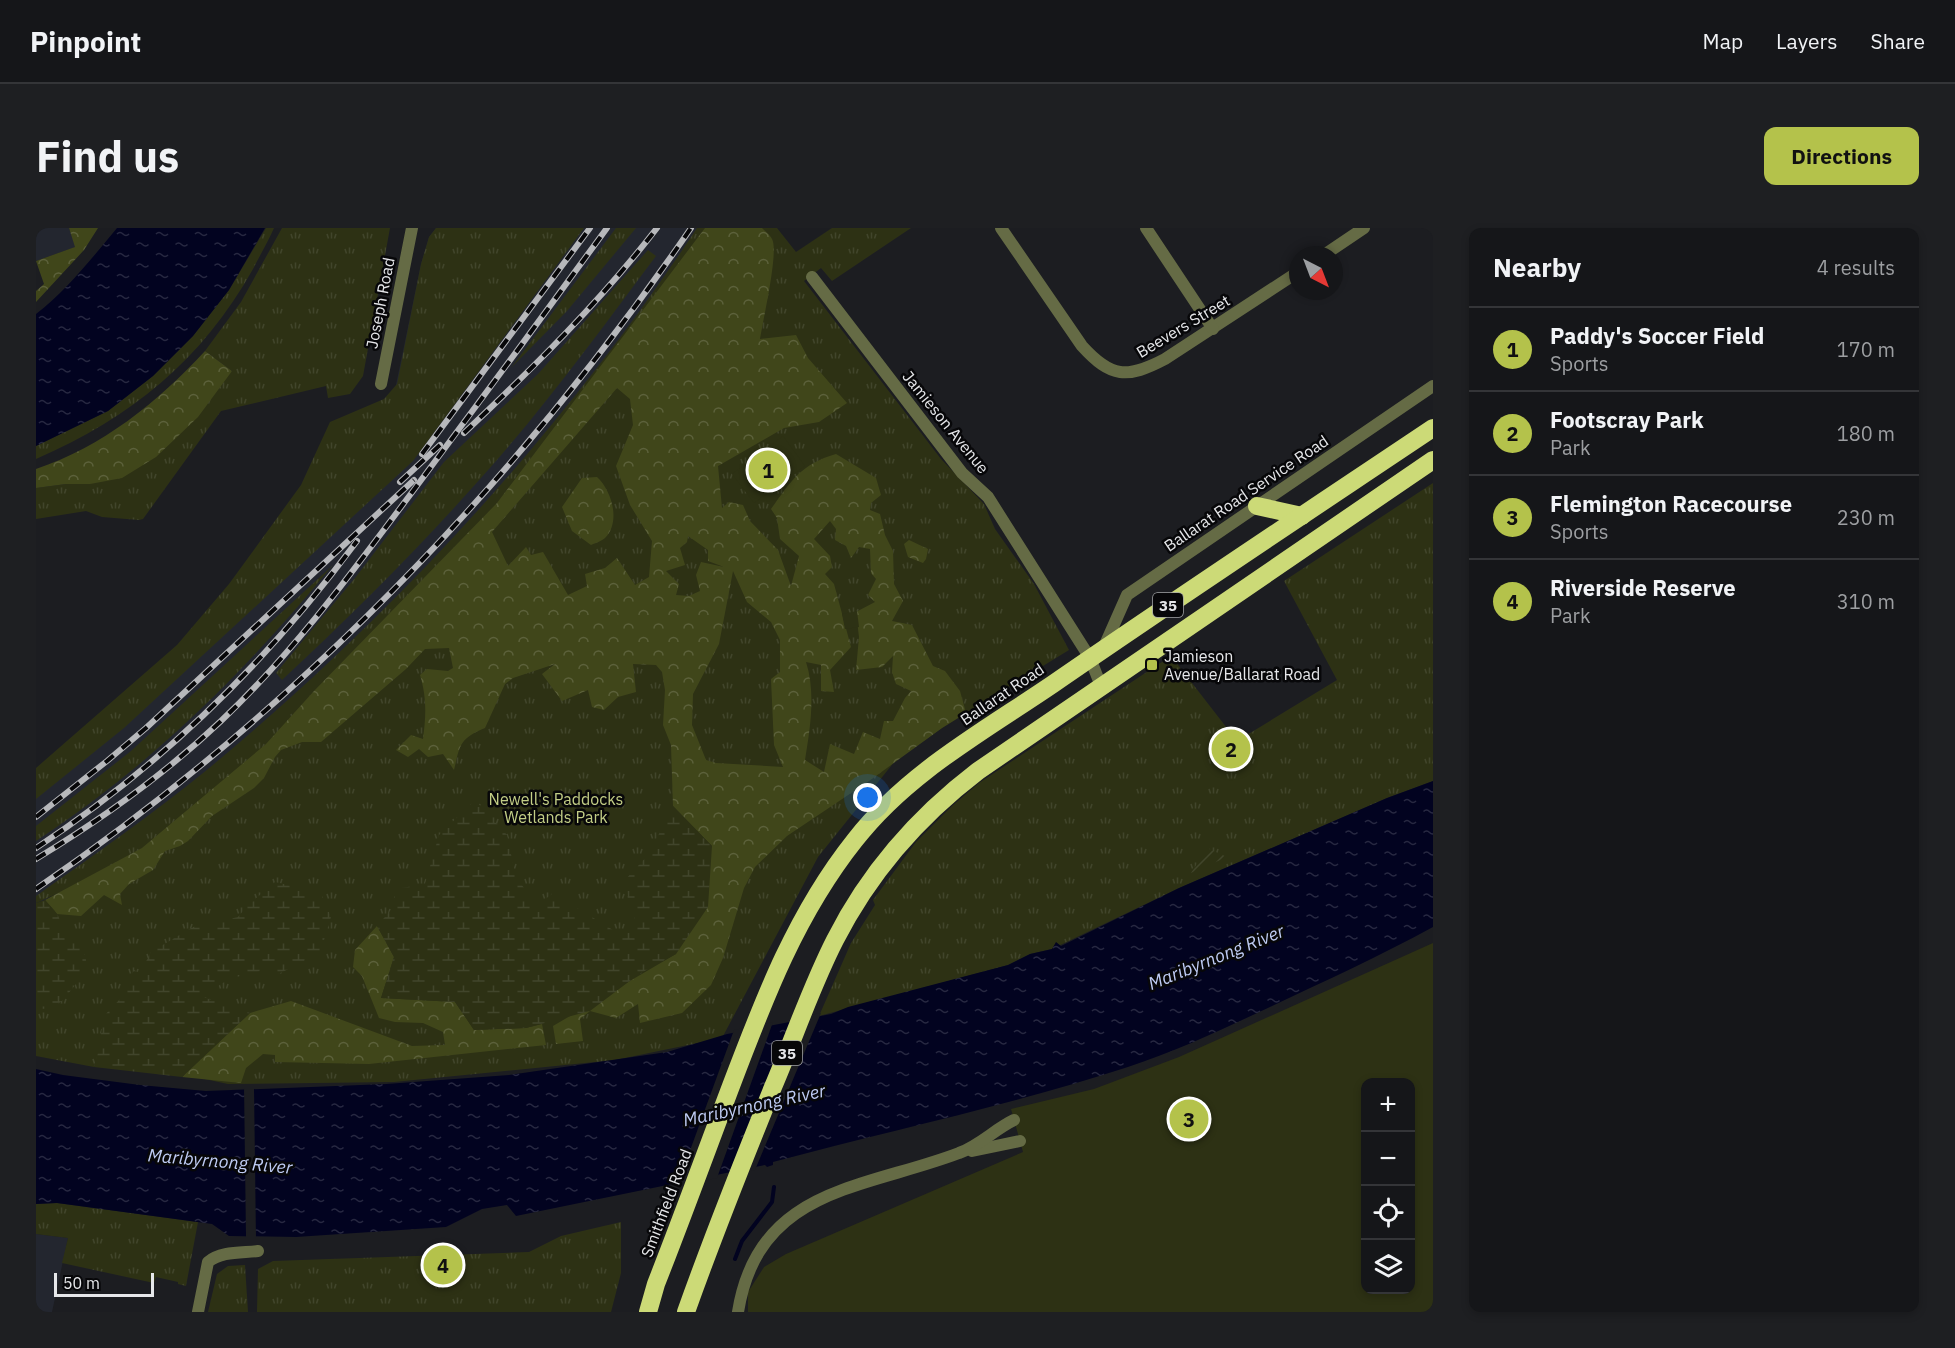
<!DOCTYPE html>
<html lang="en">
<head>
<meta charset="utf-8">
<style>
  body { margin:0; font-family:"IBM Plex Sans",sans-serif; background:#1e1f22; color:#f1f3f6 }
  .controls { position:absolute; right:18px; bottom:18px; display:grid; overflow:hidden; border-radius:12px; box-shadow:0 3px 9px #0003 }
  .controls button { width:54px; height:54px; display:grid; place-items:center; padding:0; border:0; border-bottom:2px solid #343538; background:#151619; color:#f1f3f6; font:30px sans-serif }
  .compass { position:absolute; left:1253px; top:18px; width:54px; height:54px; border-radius:50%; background:#151619; box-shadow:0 3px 9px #0003; rotate:138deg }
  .scale { position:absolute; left:18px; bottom:15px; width:100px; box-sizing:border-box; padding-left:6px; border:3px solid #e6e7ea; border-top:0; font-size:16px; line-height:21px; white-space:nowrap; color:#e6e7ea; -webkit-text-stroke:4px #070709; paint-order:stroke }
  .you { position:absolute; left:832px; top:570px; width:21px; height:21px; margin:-15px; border:4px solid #fff; border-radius:50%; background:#1a73e8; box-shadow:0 0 0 9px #1a73e833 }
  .badge { display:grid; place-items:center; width:39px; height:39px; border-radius:50%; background:#b4c24b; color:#111; font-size:20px; font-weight:700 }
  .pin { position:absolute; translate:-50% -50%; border:3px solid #fff; box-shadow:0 2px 6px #0006 }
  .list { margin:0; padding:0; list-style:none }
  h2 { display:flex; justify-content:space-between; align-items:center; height:78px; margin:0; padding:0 24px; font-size:26px }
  h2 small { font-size:20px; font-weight:400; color:#9d9fa2 }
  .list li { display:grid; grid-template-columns:39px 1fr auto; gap:18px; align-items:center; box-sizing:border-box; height:84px; padding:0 24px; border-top:2px solid #343538 }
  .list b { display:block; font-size:22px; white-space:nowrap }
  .list p { margin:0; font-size:20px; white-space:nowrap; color:#9d9fa2 }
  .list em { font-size:20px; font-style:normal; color:#9d9fa2 }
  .icon { flex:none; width:33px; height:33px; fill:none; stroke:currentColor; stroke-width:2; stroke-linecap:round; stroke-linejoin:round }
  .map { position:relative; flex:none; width:1397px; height:1084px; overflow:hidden; border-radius:12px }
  header { display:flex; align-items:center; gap:36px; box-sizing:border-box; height:84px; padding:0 30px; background:#151619; border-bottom:2px solid #343538 }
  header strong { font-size:28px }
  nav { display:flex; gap:33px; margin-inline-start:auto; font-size:21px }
  .intro { display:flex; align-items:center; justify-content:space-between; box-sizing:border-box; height:144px; padding:0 36px }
  h1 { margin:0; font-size:42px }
  .button { padding:15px 27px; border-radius:12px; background:#b4c24b; color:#111; font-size:21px; font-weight:700 }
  main { display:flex; gap:36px; padding:0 36px }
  aside { flex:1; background:#151619; border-radius:12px; box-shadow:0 3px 9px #0003 }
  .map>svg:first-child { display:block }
</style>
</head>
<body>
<header>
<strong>Pinpoint</strong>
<nav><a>Map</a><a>Layers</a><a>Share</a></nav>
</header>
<div class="intro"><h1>Find us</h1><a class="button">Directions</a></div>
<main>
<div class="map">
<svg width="1397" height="1084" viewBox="0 0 1397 1084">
  <defs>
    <pattern id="grass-tufts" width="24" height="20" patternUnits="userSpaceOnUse" patternTransform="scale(1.5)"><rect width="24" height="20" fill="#2d3114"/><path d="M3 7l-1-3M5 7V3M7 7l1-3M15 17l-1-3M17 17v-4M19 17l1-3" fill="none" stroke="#41452b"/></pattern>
    <pattern id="forest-crowns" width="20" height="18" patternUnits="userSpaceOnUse" patternTransform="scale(1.5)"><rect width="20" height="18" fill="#40461a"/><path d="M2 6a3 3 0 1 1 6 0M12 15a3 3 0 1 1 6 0" fill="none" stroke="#5c613b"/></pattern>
    <pattern id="wetland-marsh" width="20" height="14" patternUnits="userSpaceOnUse" patternTransform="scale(1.5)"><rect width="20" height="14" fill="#2d3114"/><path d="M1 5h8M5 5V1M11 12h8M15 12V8" fill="none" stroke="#41452b"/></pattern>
    <pattern id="garden-furrows" width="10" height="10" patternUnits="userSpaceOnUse" patternTransform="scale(1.5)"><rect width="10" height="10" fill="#2d3114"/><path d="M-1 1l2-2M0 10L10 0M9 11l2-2" fill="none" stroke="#41452b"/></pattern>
    <pattern id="water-ripples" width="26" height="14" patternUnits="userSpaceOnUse" patternTransform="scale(1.5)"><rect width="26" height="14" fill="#020320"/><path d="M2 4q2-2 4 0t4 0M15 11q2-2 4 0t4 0" fill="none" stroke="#272841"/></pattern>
  </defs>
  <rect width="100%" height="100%" fill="#1c1d21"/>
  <g fill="#23262f">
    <path d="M0,0H33L40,19L0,33Z"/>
    <path d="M400,0H669L461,275L229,517L9,672L0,675V547L109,458L356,176L385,36L393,9Z"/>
    <path d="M0,1006L32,1010L16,1084H0Z"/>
  </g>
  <g fill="url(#grass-tufts)">
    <path d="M230,0H238C232,14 224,27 217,41C166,132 95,190 0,231V218L72,183L117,148L157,108L193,62Z"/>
    <path d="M246,0H354L327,148L314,166L292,170L290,158L185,183L107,291L103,292L66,289L50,283L0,291V260L30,256H54L196,143L169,123L205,74Z"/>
    <path d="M400,0H548L377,233L88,500L0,571V540L141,417L193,356L265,257L294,194L348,171L361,156L385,36L393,9Z"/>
    <path d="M580,0H600L531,83L475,140Z"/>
    <path d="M661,0H741L760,24L796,0H875L796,53L785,40L768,53L905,231L948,276L959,301L998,356L1033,422L906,500L859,533L782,629L686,810L579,832L358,854L192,856L62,828L58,839L0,828V679L27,663L0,675V668C58,627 117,586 172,541C359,386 527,203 661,0Z"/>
    <path d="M612,22L620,28C564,103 508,180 445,250C382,321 316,387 246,452L240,445L319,350L408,234L502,146Z"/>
    <path d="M1397,255V553L1351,570L1143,660L1016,721L994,726L972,737L783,788L815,715L839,677L837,672L880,614L916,578L943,555L1135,428L1201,513L1301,452L1248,353Z"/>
    <path d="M297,337C207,446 118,535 0,613V598L95,523Z"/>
    <path d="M21,975L162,994L150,1058L142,1056V1054L120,1049L118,1055L26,1035L32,1010L0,1006V976Z"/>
    <path d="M585,994V1045L575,1084H221L222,1041L237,1033L493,1024L525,1008Z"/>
    <path d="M209,1037L212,1084H172L181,1046L192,1038Z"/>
  </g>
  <g fill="url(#forest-crowns)" fill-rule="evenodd">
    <path d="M33,0H62L48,22L0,74V63L8,56L0,33L39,19Z"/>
    <path d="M669,0H726C729,3 734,7 736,11C743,23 727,92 724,111L760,107L772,130L811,175L783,194L748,200L682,238L686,280L693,274L707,277L714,293L742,322L755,358L763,328L744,311L741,290L735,281C755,253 765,236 800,226L840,250L845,267L835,275L834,282L844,286L849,307L857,323L858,356L867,373L856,393L876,397L897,438L909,443L924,463L930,485L906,500L833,553L751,608L719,639L708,660L687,730L675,757L646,785L604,795L602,776L580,790L554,783L544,791L547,813L520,816L517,798L640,726L676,618L637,578L635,517L627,497L629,462L626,444L620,437L597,436L600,464L582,469L568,482L556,479L552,462L526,473L506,446L519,436L477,450L469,456L449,500C423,511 424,517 418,542L407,526L392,529L383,521L372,529L360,522L375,507L387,511C390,488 391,470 384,447L391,441L412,443L417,440L413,420L389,421L370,441L285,514H266L245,522L239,529L228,550L218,560L176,588L152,613L144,618L129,623L117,642L93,656L84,666L86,677L68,667L45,688L21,686L9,672L106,620L230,516L278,463L461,275ZM581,160L594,171L597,197L580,238L594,277L616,313L613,349L599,357L581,330L569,340L549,346L551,358L532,367L507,324L495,327L490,319L472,338L456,304ZM794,293L800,301L799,312L810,318L815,330L823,319L834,321L835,345L840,351L832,367L839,374L820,384L823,409L820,442L846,439L857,428L856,444L860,456L875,463L869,470L857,493H848L844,511L827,504L818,526L794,516L788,544L769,532C774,501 780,465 770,434L785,437V463L798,464L794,442L815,419L798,356L789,346L796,339L794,328L778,311ZM652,308L672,322V333L688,339L665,334L660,347L664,363L653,368L640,367L643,356L630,343L649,337L644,320L651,314ZM697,343L711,374L735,394L744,412V444L735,451L738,517L747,539L680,535L670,532L656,497L657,466L683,416Z"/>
    <path d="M169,123L196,143L162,189L120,229L86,250L54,256H30L0,260V241C66,219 122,174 169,123Z"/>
    <path d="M561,249C576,263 585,294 569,310C566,313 559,315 555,317L536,303L526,279L546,250Z"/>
    <path d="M873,312L892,321L890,331L887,335L872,329L868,316Z"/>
    <path d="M341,698L358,729L345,770L419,774L438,802L490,800L506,796L510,817L333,836L239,834V827L227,826L210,840L205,855L146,849L214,785L255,773L376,818L409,817L407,804L387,795L359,794L343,790L326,748L317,739L319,722Z"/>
  </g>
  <g fill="url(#wetland-marsh)">
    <path d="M439,572L471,607L480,650L502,677L517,665L585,707L599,690L593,683L590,651L613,626L637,578L676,618L672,679L640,726L603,746L554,783L490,800L438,802L419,774L345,770L358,729L341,698L355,682L360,661L389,656L403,607Z"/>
    <path d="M239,654L285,665L295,689L285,722L263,736L240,747L225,743L192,751L167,769L214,785L146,849L58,839L64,816L67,789L86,769L98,742L104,745L115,724L157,699L202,689L212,677Z"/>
    <path d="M9,672C13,677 18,681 21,686C24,691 24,694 27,698C55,728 59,735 31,767C22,778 15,783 0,780V675Z"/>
  </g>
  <path fill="url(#garden-furrows)" d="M1171,620L1191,629L1155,645Z"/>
  <g fill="#2d3114" fill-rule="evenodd">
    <path d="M747,208L769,238L718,275L696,246Z"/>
    <path d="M821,383L823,399L809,401L806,386Z"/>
    <path d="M1397,715V1084H712V1064L728,1039L750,1026L987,924L975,881L1058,861L1143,829ZM1330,854H1374V1062H1330Z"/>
  </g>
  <g fill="url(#water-ripples)">
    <path d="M81,0H229L193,62L157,108L117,148L72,183L0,218V86C31,62 56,30 81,0Z"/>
    <path d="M1397,553V699C1344,728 1289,753 1234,779C1187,801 1141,823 1092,839C976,877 856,902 737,934V937L731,939L729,937L480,988L471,977L446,981L410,999L260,1009L193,1008L176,996L21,975L0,976V841L27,847L104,857L170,863L350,856L473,847L631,824L691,806L795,786L812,779L972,737L994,726L1016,721L1020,714L1025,718L1143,660L1351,570Z"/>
  </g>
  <g fill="#1c1d21">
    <path d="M785,785L719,942L694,947L757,790Z"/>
    <path d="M737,794L681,950L641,958L698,802Z"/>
    <path d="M208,858H218L220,1011H210Z"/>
  </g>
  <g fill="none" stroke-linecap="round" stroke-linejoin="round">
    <path stroke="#020320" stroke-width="4" d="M699,1031L706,1013L736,974L738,959"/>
    <g stroke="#656b45" stroke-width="12">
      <path d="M965,0L1046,118C1075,150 1091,151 1129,131L1262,44"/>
      <path d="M1110,0L1177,101"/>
      <path d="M1288,27L1328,0"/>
      <path d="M776,49L926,245L952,269L1054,430L1065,458"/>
      <path d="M345,156L376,0"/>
      <path d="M1068,419L1091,367L1397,158"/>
      <path d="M936,923L984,913"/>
      <path d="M162,1084L172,1034C185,1023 206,1025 222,1023"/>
      <path d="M702,1084C722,959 829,961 923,925C943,918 959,901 978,892"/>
    </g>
    <g stroke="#ccda77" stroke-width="18">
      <path d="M1221,278L1266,288"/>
      <path d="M612,1084L620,1056C646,990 670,924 695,858C728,771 760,686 819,612C871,545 948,503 1017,456C1143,369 1270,285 1397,200"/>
      <path d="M650,1084C677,1008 707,933 737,859C758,810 775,759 799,712C833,645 883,588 942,543L1397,232"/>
    </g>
    <g stroke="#b7b8bb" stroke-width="6">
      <g id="rail">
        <path d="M428,205C497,140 563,75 621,0"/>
        <path d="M386,226L554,0"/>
        <path d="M364,254L404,217"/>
        <path d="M0,589L71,533L110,500L378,252"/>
        <path d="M0,620C125,538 232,433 321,313"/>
        <path d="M0,631C66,591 129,546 185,493C258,424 317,343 377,263C442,176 507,88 571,0"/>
        <path d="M0,661C260,483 477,259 655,0"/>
      </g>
    </g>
    <use href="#rail" stroke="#070709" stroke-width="4" stroke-dasharray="11" stroke-linecap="butt"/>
  </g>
  <rect fill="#b4c24b" stroke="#070709" stroke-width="2" x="1110" y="431" width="12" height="12" rx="3"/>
  <g text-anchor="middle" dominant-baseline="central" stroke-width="5" stroke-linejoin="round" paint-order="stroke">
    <g fill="#070709" stroke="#a3a4a6" stroke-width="1.5">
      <rect x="1117" y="365" width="30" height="24" rx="4.5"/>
      <rect x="736" y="813" width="30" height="24" rx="4.5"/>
    </g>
    <g font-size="15" font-weight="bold" fill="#e6e7ea">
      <text x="1132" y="377">35</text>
      <text x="751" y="825">35</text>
    </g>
    <g font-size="16" fill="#e6e7ea" stroke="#070709">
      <text transform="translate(344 75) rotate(-79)">Joseph Road</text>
      <text transform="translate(1147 98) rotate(-31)">Beevers Street</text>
      <text transform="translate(910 194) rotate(51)">Jamieson Avenue</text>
      <text transform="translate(1210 265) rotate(-34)">Ballarat Road Service Road</text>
      <text transform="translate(966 466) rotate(-34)">Ballarat Road</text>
      <text transform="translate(630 975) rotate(-69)">Smithfield Road</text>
    </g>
    <g font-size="16" fill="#e6e7ea" stroke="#070709" text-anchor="start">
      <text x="1128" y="428">Jamieson<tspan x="1128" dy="18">Avenue/Ballarat Road</tspan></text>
    </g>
    <g font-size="16" fill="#c3ce86" stroke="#070709">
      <text x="520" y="571">Newell's Paddocks<tspan x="520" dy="18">Wetlands Park</tspan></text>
    </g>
    <g font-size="18" font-style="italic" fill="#bfccf4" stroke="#070709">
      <text transform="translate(1180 729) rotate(-22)">Maribyrnong River</text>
      <text transform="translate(718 877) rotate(-12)">Maribyrnong River</text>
      <text transform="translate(184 933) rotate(5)">Maribyrnong River</text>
    </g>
  </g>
</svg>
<div class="controls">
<button>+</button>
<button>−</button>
<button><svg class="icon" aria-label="locate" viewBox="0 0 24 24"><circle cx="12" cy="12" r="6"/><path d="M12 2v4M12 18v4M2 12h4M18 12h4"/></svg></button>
<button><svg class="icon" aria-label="layers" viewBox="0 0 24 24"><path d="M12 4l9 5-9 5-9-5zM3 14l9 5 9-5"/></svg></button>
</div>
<svg class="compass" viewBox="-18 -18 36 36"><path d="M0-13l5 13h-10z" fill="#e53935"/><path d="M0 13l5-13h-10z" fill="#9d9fa2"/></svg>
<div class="scale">50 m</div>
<div class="you"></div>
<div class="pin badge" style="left:732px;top:242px">1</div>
<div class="pin badge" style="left:1195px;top:521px">2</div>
<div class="pin badge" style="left:1153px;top:891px">3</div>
<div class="pin badge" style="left:407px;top:1037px">4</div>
</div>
<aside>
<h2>Nearby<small>4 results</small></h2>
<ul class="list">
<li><span class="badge">1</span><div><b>Paddy's Soccer Field</b><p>Sports</p></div><em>170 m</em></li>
<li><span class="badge">2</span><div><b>Footscray Park</b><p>Park</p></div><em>180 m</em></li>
<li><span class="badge">3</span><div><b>Flemington Racecourse</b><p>Sports</p></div><em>230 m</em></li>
<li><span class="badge">4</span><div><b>Riverside Reserve</b><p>Park</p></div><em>310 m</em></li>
</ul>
</aside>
</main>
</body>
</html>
